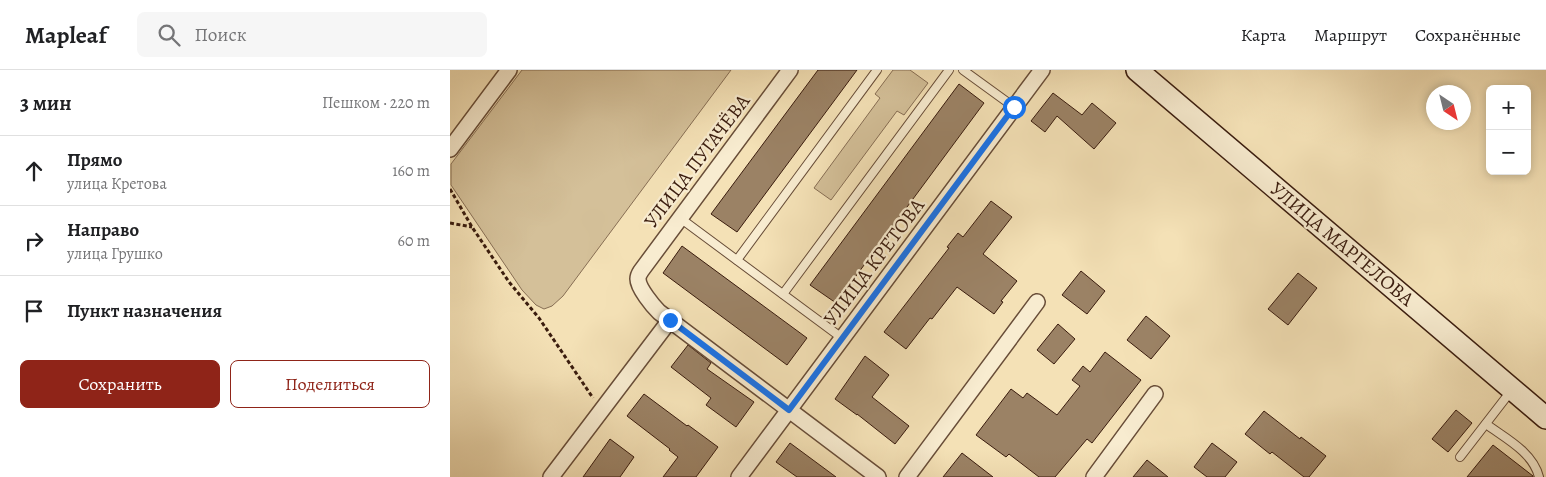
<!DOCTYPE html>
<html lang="ru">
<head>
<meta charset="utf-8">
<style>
  body { margin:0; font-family:Alegreya,serif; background:#f6f6f6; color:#202124 }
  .controls { position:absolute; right:15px; top:15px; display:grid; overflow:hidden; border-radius:8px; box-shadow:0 2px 8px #0003 }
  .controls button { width:45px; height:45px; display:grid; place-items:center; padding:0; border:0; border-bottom:1px solid #e0e0e0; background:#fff; color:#202124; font:25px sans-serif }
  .compass { position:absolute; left:976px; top:15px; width:45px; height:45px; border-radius:50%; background:#fff; box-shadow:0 2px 8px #0003; rotate:145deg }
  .stop { position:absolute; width:15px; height:15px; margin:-11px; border:4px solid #1a73e8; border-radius:50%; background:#fff }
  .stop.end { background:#1a73e8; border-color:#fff; box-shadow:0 1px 5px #0008 }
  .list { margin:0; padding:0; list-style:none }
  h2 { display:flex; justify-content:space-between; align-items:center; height:65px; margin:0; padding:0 20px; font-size:21px }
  h2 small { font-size:16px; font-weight:400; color:#757577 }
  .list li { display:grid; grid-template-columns:32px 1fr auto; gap:15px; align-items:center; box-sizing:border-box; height:70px; padding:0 20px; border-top:1px solid #e0e0e0 }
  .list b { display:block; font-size:19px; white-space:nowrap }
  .list p { margin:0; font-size:16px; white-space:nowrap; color:#757577 }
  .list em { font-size:16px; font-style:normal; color:#757577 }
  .actions { display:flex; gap:10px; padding:15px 20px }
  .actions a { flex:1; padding:11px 0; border:1px solid #8f2418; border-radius:8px; text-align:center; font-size:18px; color:#8f2418 }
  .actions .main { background:#8f2418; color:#fff }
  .icon { flex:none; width:28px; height:28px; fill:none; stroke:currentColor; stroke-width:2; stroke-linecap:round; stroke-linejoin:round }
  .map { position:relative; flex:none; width:1096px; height:407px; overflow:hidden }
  header { display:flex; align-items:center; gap:30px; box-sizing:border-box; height:70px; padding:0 25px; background:#fff; border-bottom:1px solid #e0e0e0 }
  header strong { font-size:24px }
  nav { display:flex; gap:28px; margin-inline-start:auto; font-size:18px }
  .search { width:350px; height:45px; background:#f6f6f6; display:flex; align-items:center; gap:12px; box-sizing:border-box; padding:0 18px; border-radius:8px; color:#757577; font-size:19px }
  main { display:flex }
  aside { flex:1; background:#fff }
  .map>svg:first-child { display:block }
</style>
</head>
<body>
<header>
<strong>Mapleaf</strong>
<div class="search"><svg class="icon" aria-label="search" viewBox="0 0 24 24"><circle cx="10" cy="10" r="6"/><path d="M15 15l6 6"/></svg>Поиск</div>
<nav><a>Карта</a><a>Маршрут</a><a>Сохранённые</a></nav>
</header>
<main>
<aside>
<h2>3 мин<small>Пешком · 220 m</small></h2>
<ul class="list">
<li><svg class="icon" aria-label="ahead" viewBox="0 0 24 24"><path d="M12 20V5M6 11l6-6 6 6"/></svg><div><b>Прямо</b><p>улица Кретова</p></div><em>160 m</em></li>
<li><svg class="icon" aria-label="right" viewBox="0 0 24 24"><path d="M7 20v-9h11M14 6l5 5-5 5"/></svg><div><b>Направо</b><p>улица Грушко</p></div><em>60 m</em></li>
<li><svg class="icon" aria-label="arrive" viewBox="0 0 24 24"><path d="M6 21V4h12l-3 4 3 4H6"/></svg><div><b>Пункт назначения</b></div></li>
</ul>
<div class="actions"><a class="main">Сохранить</a><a>Поделиться</a></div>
</aside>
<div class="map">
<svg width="1096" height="407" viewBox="0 0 1096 407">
  <rect width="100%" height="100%" fill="#f4e1b6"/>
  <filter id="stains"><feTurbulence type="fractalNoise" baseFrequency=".004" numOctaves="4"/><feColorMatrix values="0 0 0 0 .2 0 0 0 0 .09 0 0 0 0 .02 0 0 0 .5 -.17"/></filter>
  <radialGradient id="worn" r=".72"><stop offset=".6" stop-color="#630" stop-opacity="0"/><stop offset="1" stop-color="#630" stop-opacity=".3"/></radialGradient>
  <g fill="#d4c099" stroke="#876e54">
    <path d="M72,0H281L113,226L102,236L94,239L86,235L72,220L1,115V94Z"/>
    <path d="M443,0H460L478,13L454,45L447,41L381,130L364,118L430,28L425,24Z"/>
  </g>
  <g fill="#9b8265" stroke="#3a1c0e">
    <path d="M368,0H407L287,162L261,144Z"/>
    <path d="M509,14L534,33L386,233L360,215Z"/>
    <path d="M603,23L632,45L642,33L666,53L644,79L607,46L595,62L581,51Z"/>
    <path d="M541,131L562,147L533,184L567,211L551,231L553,232L544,244L507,217L482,249L480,248L456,279L434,262L499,178L497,177L508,163L513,167Z"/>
    <path d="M232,176L357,268L337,295L213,203Z"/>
    <path d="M631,201L655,221L637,244L612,225Z"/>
    <path d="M848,203L867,218L838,255L818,239Z"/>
    <path d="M696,246L720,266L701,289L677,270Z"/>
    <path d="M608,254L625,269L604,294L587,280Z"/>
    <path d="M238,275L261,293L257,299L304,332L286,357L256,335L261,328L221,297Z"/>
    <path d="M655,282L691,310L642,373L637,369L605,407H589L559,384L556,387L526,365L561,319L573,328L577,323L607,345L630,316L622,310L633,296L640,302Z"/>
    <path d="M415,286L439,305L422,327L459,356L445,374L407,344V345L385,329Z"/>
    <path d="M194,324L237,356L238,355L268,377L246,407H213L228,387L219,380L220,379L177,346Z"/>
    <path d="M1006,340L1022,353L998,382L982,369Z"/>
    <path d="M814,341L850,369L851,367L876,386L859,407H854L822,382L820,384L795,364Z"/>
    <path d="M160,369L184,387L170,407H133Z"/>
    <path d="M340,373L386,407H347L326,392Z"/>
    <path d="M762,373L787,392L775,407H757L744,397Z"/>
    <path d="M1043,375L1083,406V407H1017Z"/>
    <path d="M512,383L543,407H493Z"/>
    <path d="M697,390L718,407H683Z"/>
  </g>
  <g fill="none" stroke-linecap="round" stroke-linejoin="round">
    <g stroke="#684d38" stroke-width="10">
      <g id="lane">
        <path d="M513,0L564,37"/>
        <path d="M230,148L392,268"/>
        <path d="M287,190L427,0"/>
        <path d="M333,224L499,0"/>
        <path d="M1036,354C1055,368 1083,382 1089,407"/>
        <path d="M1010,387L1061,321"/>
      </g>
    </g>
    <g stroke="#684d38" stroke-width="18">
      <g id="street">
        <path d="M340,0L191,201C189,204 188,206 188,209C188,218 203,236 209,242L428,407"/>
        <path d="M0,79L59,0"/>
        <path d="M101,407L220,250"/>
        <path d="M289,407L592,0"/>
        <path d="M457,407L587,232"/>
        <path d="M644,407L705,324"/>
      </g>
    </g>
    <g stroke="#3a1c0e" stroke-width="24">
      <path id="secondary" d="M687,0L1096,348"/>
    </g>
    <g stroke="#3a1c0e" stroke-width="3" stroke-dasharray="4 2.5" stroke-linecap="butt">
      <path d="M0,119L22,157L59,212L89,248L143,328"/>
      <path d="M0,153L22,157"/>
    </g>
    <use href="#lane" stroke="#f8ecd0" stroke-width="8"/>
    <use href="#street" stroke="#f8ecd0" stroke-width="15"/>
    <use href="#secondary" stroke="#f8ecd0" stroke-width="21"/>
  </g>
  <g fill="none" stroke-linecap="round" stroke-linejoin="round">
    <path stroke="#1a73e8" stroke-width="6" d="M220,250L339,340L564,37"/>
  </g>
  <g text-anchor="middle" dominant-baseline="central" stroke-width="4.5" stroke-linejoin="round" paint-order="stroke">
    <g font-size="20" fill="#3a1c0e" stroke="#f8ecd0">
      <text transform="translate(247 91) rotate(-53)">УЛИЦА ПУГАЧЁВА</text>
      <text transform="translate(892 174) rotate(40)">УЛИЦА МАРГЕЛОВА</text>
      <text transform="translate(424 192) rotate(-53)">УЛИЦА КРЕТОВА</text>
    </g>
  </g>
  <rect width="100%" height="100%" filter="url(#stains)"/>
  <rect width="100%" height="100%" fill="url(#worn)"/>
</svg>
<div class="controls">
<button>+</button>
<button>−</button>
</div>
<svg class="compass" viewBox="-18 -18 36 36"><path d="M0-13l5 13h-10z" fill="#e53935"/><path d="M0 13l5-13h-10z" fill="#757577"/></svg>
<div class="stop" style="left:564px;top:37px"></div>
<div class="stop end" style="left:220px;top:250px"></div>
</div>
</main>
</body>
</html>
